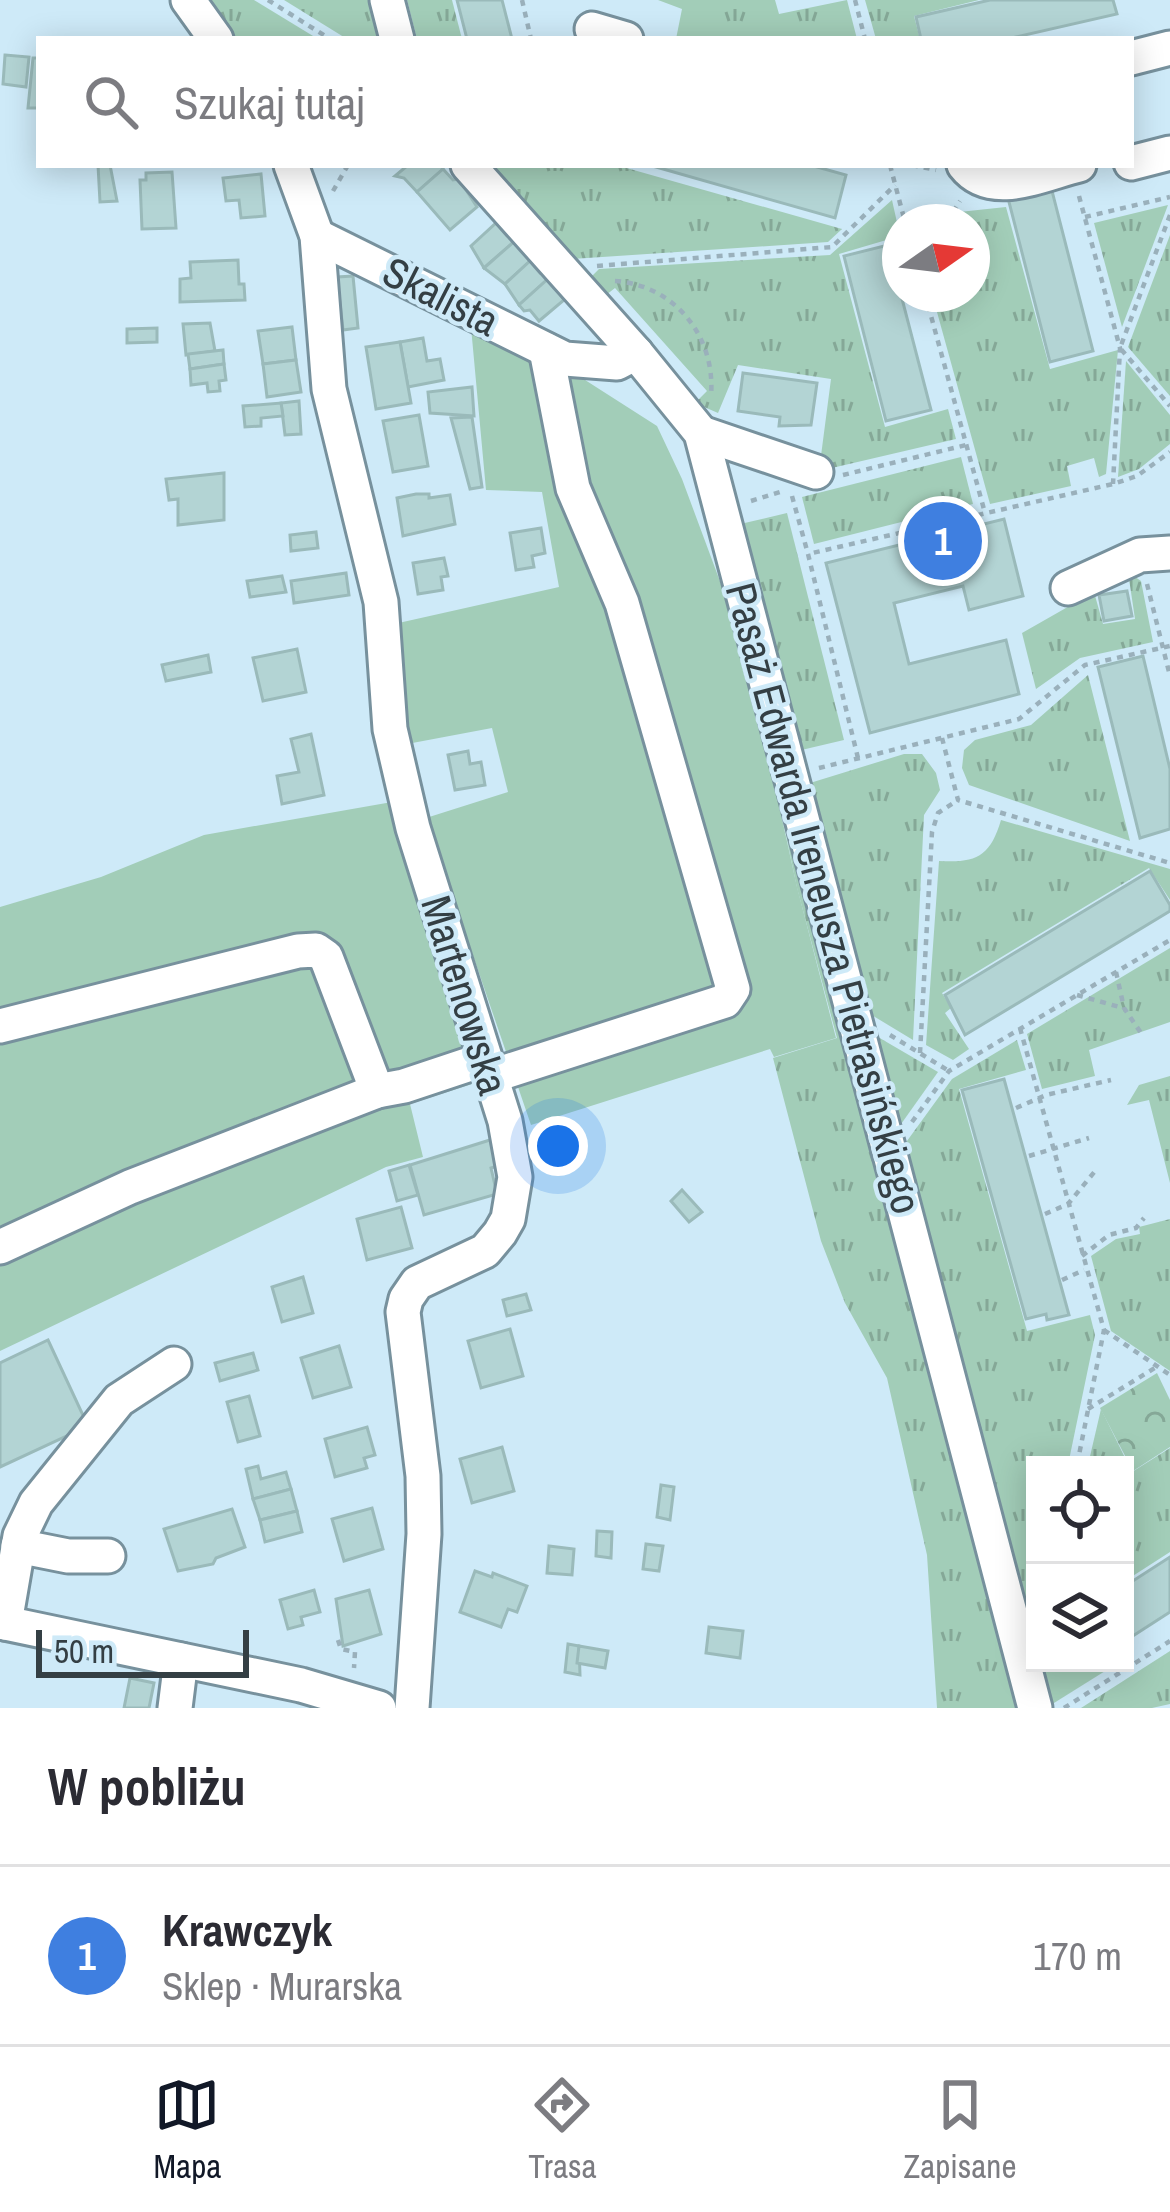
<!DOCTYPE html>
<html lang="pl">
<head>
<meta charset="utf-8">
<style>
  body { margin:0; font-family:"Archivo Narrow",sans-serif; background:#f7f7f7; color:#2b2b33 }
  .controls { position:absolute; right:36px; bottom:36px; display:grid; overflow:hidden; border-radius:0px; box-shadow:0 6px 30px #0003 }
  .controls button { width:108px; height:108px; display:grid; place-items:center; padding:0; border:0; border-bottom:3px solid #e1e1e2; background:#fff; color:#2b2b33; font:60px sans-serif }
  .compass { position:absolute; left:882px; top:204px; width:108px; height:108px; border-radius:50%; background:#fff; box-shadow:0 6px 30px #0003; rotate:76deg }
  .scale { position:absolute; left:36px; bottom:30px; width:213px; box-sizing:border-box; padding-left:12px; border:6px solid #343f44; border-top:0; font-size:33px; line-height:42px; white-space:nowrap; color:#343f44; -webkit-text-stroke:9px #ceeaf8; paint-order:stroke }
  .you { position:absolute; left:558px; top:1146px; width:42px; height:42px; margin:-30px; border:9px solid #fff; border-radius:50%; background:#1a73e8; box-shadow:0 0 0 18px #1a73e833 }
  .badge { display:grid; place-items:center; width:78px; height:78px; border-radius:50%; background:#111827; color:#fff; font-size:39px; font-weight:700 }
  .pin { position:absolute; translate:-50% -50%; border:6px solid #fff; box-shadow:0 3px 12px #0006 }
  .list { margin:0; padding:0; list-style:none }
  h2 { display:flex; justify-content:space-between; align-items:center; height:156px; margin:0; padding:0 48px; font-size:51px }
  h2 small { font-size:39px; font-weight:400; color:#7c7c81 }
  .list li { display:grid; grid-template-columns:78px 1fr auto; gap:36px; align-items:center; box-sizing:border-box; height:180px; padding:0 48px; border-top:3px solid #e1e1e2 }
  .list b { display:block; font-size:45px; white-space:nowrap }
  .list p { margin:0; font-size:39px; white-space:nowrap; color:#7c7c81 }
  .list em { font-size:39px; font-style:normal; color:#7c7c81 }
  .icon { flex:none; width:66px; height:66px; fill:none; stroke:currentColor; stroke-width:2; stroke-linecap:round; stroke-linejoin:round }
  .map { position:relative; flex:none; width:1170px; height:1708px; overflow:hidden }
  .search { position:absolute; background:#fff; box-shadow:0 6px 30px #0003; left:36px; right:36px; top:36px; height:132px; display:flex; align-items:center; gap:30px; box-sizing:border-box; padding:0 42px; border-radius:0px; color:#7c7c81; font-size:45px }
  .sheet { height:336px; background:#fff }
  nav { display:flex; justify-content:space-around; align-items:center; box-sizing:border-box; height:168px; border-top:3px solid #e1e1e2; background:#fff; font-size:33px; color:#7c7c81 }
  nav a { display:grid; justify-items:center; gap:6px }
  nav .on { color:#111827 }
  .map>svg:first-child { display:block }
</style>
</head>
<body>
<div class="map">
<svg width="1170" height="1708" viewBox="0 0 1170 1708">
  <defs>
    <pattern id="grass-tufts" width="24" height="20" patternUnits="userSpaceOnUse" patternTransform="scale(3)"><rect width="24" height="20" fill="#a2cdb8"/><path d="M3 7l-1-3M5 7V3M7 7l1-3M15 17l-1-3M17 17v-4M19 17l1-3" fill="none" stroke="#85a897"/></pattern>
    <pattern id="park-crowns" width="20" height="18" patternUnits="userSpaceOnUse" patternTransform="scale(3)"><rect width="20" height="18" fill="#a2cdb8"/><path d="M2 6a3 3 0 1 1 6 0M12 15a3 3 0 1 1 6 0" fill="none" stroke="#85a897"/></pattern>
  </defs>
  <rect width="100%" height="100%" fill="#ceeaf8"/>
  <g fill="url(#grass-tufts)">
    <path d="M204,0H254L318,39H232Z"/>
    <path d="M284,0H376L386,39H347Z"/>
    <path d="M407,0H452L462,39H417Z"/>
    <path d="M658,0H775L779,14L847,0L857,39H676L682,9Z"/>
    <path d="M865,0H979L914,16L920,39H876Z"/>
    <path d="M493,165H616L842,229L828,242L572,259L495,176Z"/>
    <path d="M892,200L900,236L839,254L885,427L948,409L956,439L819,471L831,379L738,365L718,413L695,403L707,391L615,288L606,295L590,278L599,269L830,255Z"/>
    <path d="M1168,205L1122,327L1094,223Z"/>
    <path d="M1006,207L1050,369L1118,350L1106,474L1099,477L1094,458L1067,466L1071,486L990,504L932,294H972V222H954L959,212Z"/>
    <path d="M1170,235V396L1128,347Z"/>
    <path d="M1126,361L1170,415V444L1139,469L1118,477Z"/>
    <path d="M961,457L973,504L814,544L802,497Z"/>
    <path d="M787,513L844,740L793,752L736,525Z"/>
    <path d="M1128,572L1141,581L1153,642L1080,658L1036,689L1022,633L1094,592L1103,624L1135,619Z"/>
    <path d="M1088,675L1130,841L969,785L962,768L964,750L975,740L1031,725Z"/>
    <path d="M762,719L1019,1708H937L927,1555L887,1378L845,1303L821,1241L773,1058L837,1038L797,888Z"/>
    <path d="M904,754H922L936,773L940,790L924,815L913,1040L870,1014L811,809L810,783Z"/>
    <path d="M1001,820L1170,869V900L1149,868L942,993L951,1008L945,1013L969,1049L953,1060L926,1045L939,861C976,863 990,857 1001,820Z"/>
    <path d="M1170,948V1022L1089,1050L1095,1076L1042,1089L1027,1034Z"/>
    <path d="M866,1030L938,1072L894,1134Z"/>
    <path d="M1017,1040L1026,1070L959,1089L1027,1331L1090,1315L1095,1335L1068,1465H1035V1630L1029,1660L899,1152L952,1079Z"/>
    <path d="M1170,1076V1183L1149,1100L1127,1105L1139,1085Z"/>
    <path d="M1170,1219V1371L1111,1331L1091,1256L1116,1239L1140,1234L1139,1227Z"/>
    <path d="M1101,1409L1132,1472L1170,1448V1552L1125,1581V1465H1088Z"/>
    <path d="M1170,1651V1704L1152,1708H1081Z"/>
    <path d="M1044,1663H1118L1046,1708L1038,1693Z"/>
  </g>
  <path fill="url(#park-crowns)" d="M1157,1373L1170,1400V1447L1133,1471L1100,1408Z"/>
  <g fill="#a2cdb8">
    <path d="M471,327L571,371L657,426L682,479L744,646L797,887L836,1038L774,1057L770,1049L531,1125L426,818L508,792L492,728L407,744L394,624L559,587L542,492L486,490Z"/>
    <path d="M392,802L475,1083L410,1104L423,1157L386,1167L0,1351V907L101,877L204,835Z"/>
  </g>
  <g fill="#b3d4d4" stroke="#9ababa" stroke-width="3">
    <path d="M457,0H502L512,39H467Z"/>
    <path d="M990,0H1113L1117,14L1007,39H921L916,17Z"/>
    <path d="M5,55L29,57L26,87L3,84Z"/>
    <path d="M33,58H39V108H28Z"/>
    <path d="M98,165H110L117,201L100,202Z"/>
    <path d="M408,165H440L443,169L417,192L404,178L395,176Z"/>
    <path d="M649,165H810L846,175L835,218Z"/>
    <path d="M443,169L453,180L459,179L477,207L450,230L417,192Z"/>
    <path d="M172,172L176,228L142,229L140,180H146V173Z"/>
    <path d="M261,174L265,216L241,218L239,200L226,201L223,178Z"/>
    <path d="M1051,187L1093,351L1050,362L1008,198Z"/>
    <path d="M496,223L507,236L517,239L484,268L471,246Z"/>
    <path d="M517,239L530,261L505,284L484,268Z"/>
    <path d="M888,245L931,410L886,421L844,256Z"/>
    <path d="M238,260L239,284H244L245,300L180,302V279L191,278L190,262Z"/>
    <path d="M530,261L540,273L545,272L550,277L519,305L505,284Z"/>
    <path d="M353,276L358,328L343,330L337,277Z"/>
    <path d="M550,277L564,300L539,321L530,310L524,311L519,305Z"/>
    <path d="M210,323L215,351L186,355L183,324Z"/>
    <path d="M292,327L296,360L263,364L258,331Z"/>
    <path d="M157,328V342L127,343V329Z"/>
    <path d="M423,338L427,361L440,359L444,380L408,387L400,342Z"/>
    <path d="M400,342L411,403L376,409L366,347Z"/>
    <path d="M223,350L224,364L190,369L188,354Z"/>
    <path d="M296,360L301,392L267,397L263,364Z"/>
    <path d="M224,364L226,380L219,381L220,391L208,392L207,383L191,385L190,369Z"/>
    <path d="M743,373L817,383L811,425L779,426L780,417L738,411Z"/>
    <path d="M472,387L474,416L430,413L428,392Z"/>
    <path d="M299,401L301,434L285,435L281,403Z"/>
    <path d="M281,403L283,416L261,418V426L245,427L243,406Z"/>
    <path d="M419,415L428,466L393,472L383,421Z"/>
    <path d="M472,417L482,487L470,489L451,418Z"/>
    <path d="M224,473V520L178,525V499L169,500L166,479Z"/>
    <path d="M416,494H429V498L450,495L455,524L403,536L397,498Z"/>
    <path d="M1004,519L1023,596L969,610L963,586L894,603L909,664L1006,640L1019,694L870,733L826,563Z"/>
    <path d="M541,528L545,553L532,556L534,567L516,570L510,533Z"/>
    <path d="M316,532L318,548L291,551L290,535Z"/>
    <path d="M444,558L448,576L441,577L443,590L418,594L413,563Z"/>
    <path d="M346,573L349,595L294,603L291,581Z"/>
    <path d="M282,576L286,592L250,597L247,581Z"/>
    <path d="M1127,591L1132,616L1104,621L1099,595Z"/>
    <path d="M297,649L306,692L263,701L253,658Z"/>
    <path d="M208,655L211,672L166,681L162,665Z"/>
    <path d="M1143,656L1170,769V829L1140,838L1098,667Z"/>
    <path d="M311,734L324,795L282,804L277,776L299,772L291,739Z"/>
    <path d="M468,751L470,764L481,762L485,785L455,790L448,755Z"/>
    <path d="M1150,871L1170,905V911L965,1035L945,995Z"/>
    <path d="M1004,1079L1069,1315L1047,1320L1046,1314L1026,1319L962,1090Z"/>
    <path d="M490,1140L497,1166L491,1168L497,1194L424,1215L410,1165Z"/>
    <path d="M409,1165L418,1195L397,1201L389,1171Z"/>
    <path d="M682,1190L702,1212L689,1222L671,1201Z"/>
    <path d="M401,1207L412,1248L367,1260L357,1219Z"/>
    <path d="M303,1277L313,1313L282,1322L272,1287Z"/>
    <path d="M526,1294L531,1310L507,1316L503,1300Z"/>
    <path d="M510,1329L523,1376L481,1388L468,1341Z"/>
    <path d="M48,1340L88,1426L0,1467V1363Z"/>
    <path d="M339,1346L351,1387L313,1398L301,1358Z"/>
    <path d="M253,1353L258,1370L220,1381L215,1363Z"/>
    <path d="M249,1396L260,1436L238,1442L227,1402Z"/>
    <path d="M367,1427L375,1455L364,1458L367,1468L335,1477L325,1439Z"/>
    <path d="M502,1447L514,1491L472,1503L460,1459Z"/>
    <path d="M258,1466L261,1479L286,1472L291,1489L253,1499L246,1469Z"/>
    <path d="M661,1485L674,1487L670,1520L657,1517Z"/>
    <path d="M291,1489L297,1511L260,1520L253,1499Z"/>
    <path d="M372,1508L383,1549L344,1561L332,1519Z"/>
    <path d="M232,1509L245,1547L216,1558L213,1564L178,1571L164,1529Z"/>
    <path d="M297,1511L302,1532L265,1542L260,1520Z"/>
    <path d="M597,1531L612,1532L611,1558L596,1556Z"/>
    <path d="M646,1544L663,1546L659,1571L643,1569Z"/>
    <path d="M549,1546L574,1549L572,1575L547,1573Z"/>
    <path d="M1170,1557V1612L1125,1641V1586Z"/>
    <path d="M475,1571L492,1577L493,1573L527,1586L517,1612L508,1609L501,1627L460,1612Z"/>
    <path d="M314,1590L320,1612L301,1617L303,1625L288,1629L280,1600Z"/>
    <path d="M369,1590L381,1634L343,1646L336,1599Z"/>
    <path d="M709,1627L743,1631L740,1658L706,1653Z"/>
    <path d="M568,1644L579,1646L580,1675L565,1672Z"/>
    <path d="M579,1646L608,1651L605,1668L577,1663Z"/>
    <path d="M130,1678L154,1683L149,1708H124Z"/>
  </g>
  <g fill="none" stroke-linecap="round" stroke-linejoin="round">
    <g stroke="#77919d" stroke-width="39">
      <g id="minor">
        <path d="M188,0L216,39"/>
        <path d="M387,0L397,39"/>
        <path d="M592,29L626,39"/>
        <path d="M1131,58L1170,48"/>
        <path d="M1131,163L1170,153"/>
        <path d="M291,165L317,236L329,389L381,602L390,729L413,828L505,1121L515,1177L508,1219L500,1233L485,1251L417,1283L406,1299L403,1312L423,1476L424,1534L412,1708"/>
        <path d="M468,165L636,353L701,433L1035,1708"/>
        <path d="M964,165C991,200 1042,174 1079,165"/>
        <path d="M317,236L565,359L617,363L636,353"/>
        <path d="M701,433L816,472"/>
        <path d="M1068,588L1140,555L1170,553"/>
        <path d="M0,1026L298,951L316,950L326,957L377,1091"/>
        <path d="M492,1076L725,1001L733,989L622,603L573,488L546,350"/>
        <path d="M0,1247L130,1187L377,1091L404,1086L485,1059"/>
        <path d="M18,1546L68,1556H108"/>
        <path d="M0,1622L301,1685L379,1708"/>
        <path d="M5,1623L20,1536L36,1503L119,1400L174,1364"/>
        <path d="M175,1708L181,1660"/>
      </g>
    </g>
    <g stroke="#9ab0bb" stroke-width="4.5" stroke-dasharray="6 6" stroke-linecap="butt">
      <path d="M268,0L330,39"/>
      <path d="M522,0L531,39"/>
      <path d="M855,0L865,39"/>
      <path d="M890,165L905,222"/>
      <path d="M912,165L936,170"/>
      <path d="M333,191L348,165"/>
      <path d="M1079,196L1120,348L1113,484"/>
      <path d="M1170,215L1120,348L1170,406"/>
      <path d="M1085,217L1170,197"/>
      <path d="M947,222L960,201"/>
      <path d="M597,266L832,247L895,185"/>
      <path d="M615,281C674,285 716,336 711,396"/>
      <path d="M925,294L985,513"/>
      <path d="M843,475L966,445"/>
      <path d="M792,496L808,554"/>
      <path d="M751,501L780,492"/>
      <path d="M1147,584L1170,676"/>
      <path d="M942,738L958,800L1170,863"/>
      <path d="M858,758L808,554L1113,484L1137,476L1170,452"/>
      <path d="M819,768L1019,719L1085,665L1170,646"/>
      <path d="M1116,972L1124,1008L1141,1033"/>
      <path d="M1077,995L1123,1008"/>
      <path d="M1020,1028L1104,1330L1077,1465"/>
      <path d="M890,1035L949,1071"/>
      <path d="M920,1053L932,832L938,813L958,800"/>
      <path d="M1016,1108L1046,1095L1111,1080"/>
      <path d="M912,1122L949,1071L1170,940"/>
      <path d="M1029,1156L1089,1138"/>
      <path d="M1045,1214L1068,1204L1096,1170"/>
      <path d="M1082,1256L1109,1235L1136,1228L1144,1218"/>
      <path d="M1062,1280L1084,1270"/>
      <path d="M1104,1330L1170,1375"/>
      <path d="M1088,1409L1158,1366"/>
      <path d="M338,1640L341,1649L355,1652L354,1668"/>
      <path d="M1064,1708L1170,1641"/>
    </g>
    <use href="#minor" stroke="#fff" stroke-width="33"/>
  </g>
  <g text-anchor="middle" dominant-baseline="central" stroke-width="9" stroke-linejoin="round" paint-order="stroke">
    <g font-size="42" fill="#343f44" stroke="#ceeaf8">
      <text transform="translate(441 296) rotate(27)">Skalista</text>
      <text transform="translate(824 898) rotate(75)">Pasaż Edwarda Ireneusza Pietrasińskiego</text>
      <text transform="translate(465 995) rotate(73)">Martenowska</text>
    </g>
  </g>
</svg>
<div class="controls">
<button><svg class="icon" aria-label="locate" viewBox="0 0 24 24"><circle cx="12" cy="12" r="6"/><path d="M12 2v4M12 18v4M2 12h4M18 12h4"/></svg></button>
<button><svg class="icon" aria-label="layers" viewBox="0 0 24 24"><path d="M12 4l9 5-9 5-9-5zM3 14l9 5 9-5"/></svg></button>
</div>
<svg class="compass" viewBox="-18 -18 36 36"><path d="M0-13l5 13h-10z" fill="#e53935"/><path d="M0 13l5-13h-10z" fill="#7c7c81"/></svg>
<div class="scale">50 m</div>
<div class="you"></div>
<div class="pin badge" style="left:943px;top:541px;background:#3f7fe0">1</div>
<div class="search"><svg class="icon" aria-label="search" viewBox="0 0 24 24"><circle cx="10" cy="10" r="6"/><path d="M15 15l6 6"/></svg>Szukaj tutaj</div>
</div>
<section class="sheet">
<h2>W pobliżu<small></small></h2>
<ul class="list">
<li><span class="badge" style="background:#3f7fe0">1</span><div><b>Krawczyk</b><p>Sklep · Murarska</p></div><em>170 m</em></li>
</ul>
</section>
<nav>
<a class="on"><svg class="icon" aria-label="map" viewBox="0 0 24 24"><path d="M3 6l6-2 6 2 6-2v14l-6 2-6-2-6 2zM9 4v14M15 6v14"/></svg>Mapa</a>
<a><svg class="icon" aria-label="directions" viewBox="0 0 24 24"><path d="M12 3l9 9-9 9-9-9zM9 14v-3h6M13 9l2 2-2 2"/></svg>Trasa</a>
<a><svg class="icon" aria-label="saved" viewBox="0 0 24 24"><path d="M7 4h10v16l-5-4-5 4z"/></svg>Zapisane</a>
</nav>
</body>
</html>
